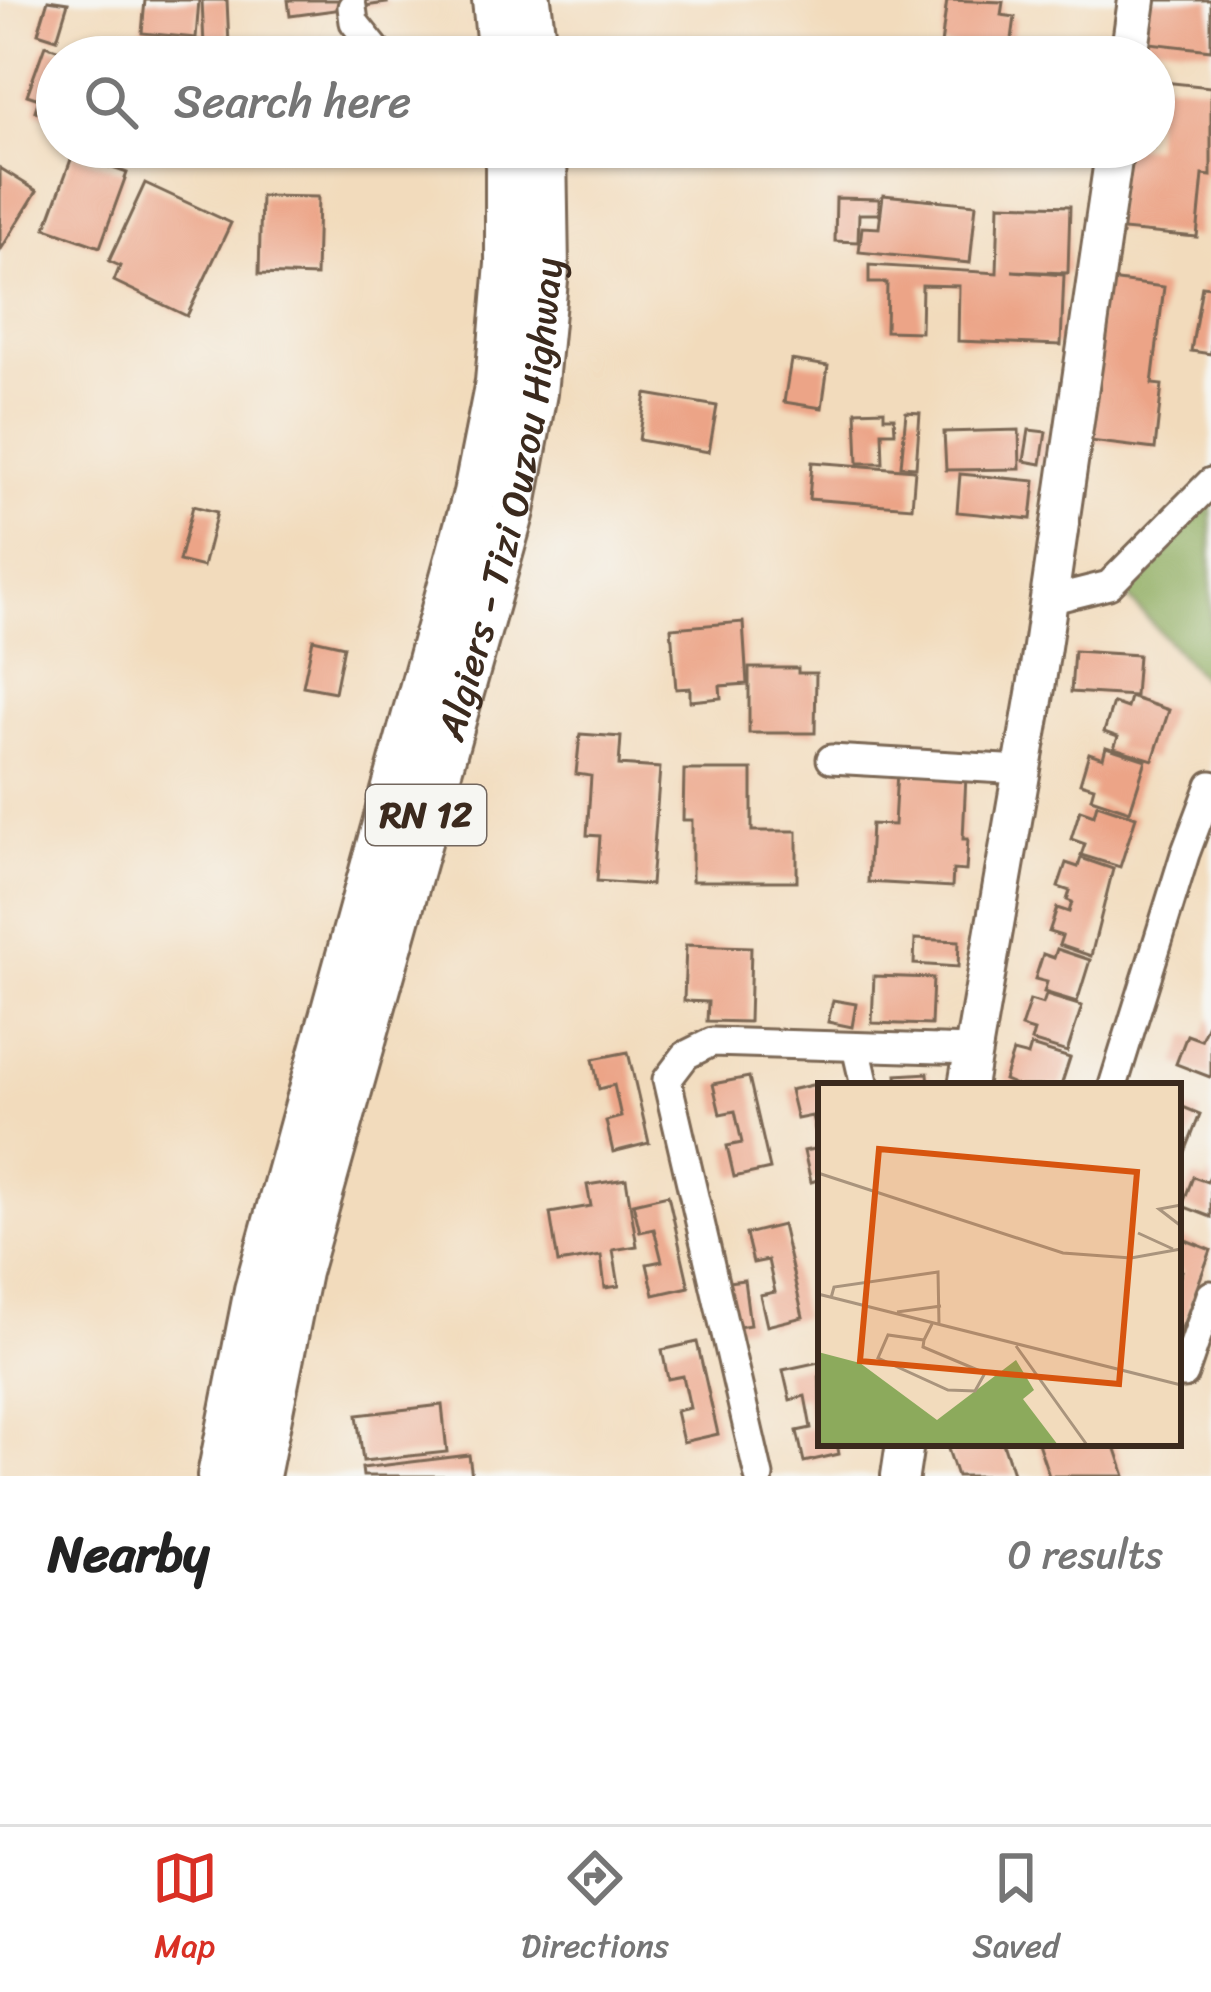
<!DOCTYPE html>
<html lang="en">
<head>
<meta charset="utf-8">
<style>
  body { margin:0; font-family:Sriracha,sans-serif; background:#f6f6f6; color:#222 }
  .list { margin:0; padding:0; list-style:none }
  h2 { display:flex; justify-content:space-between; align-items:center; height:156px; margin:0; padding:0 48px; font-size:51px }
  h2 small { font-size:39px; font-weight:400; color:#767676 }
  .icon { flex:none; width:66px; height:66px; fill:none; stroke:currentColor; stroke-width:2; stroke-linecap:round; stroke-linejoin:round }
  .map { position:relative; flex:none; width:1211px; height:1476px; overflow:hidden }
  .search { position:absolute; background:#fff; box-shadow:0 3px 9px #0004; left:36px; right:36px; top:36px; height:132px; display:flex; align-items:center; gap:30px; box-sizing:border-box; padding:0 42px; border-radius:66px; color:#767676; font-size:45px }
  .sheet { height:348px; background:#fff }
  nav { display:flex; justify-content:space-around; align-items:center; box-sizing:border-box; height:168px; border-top:3px solid #e0e0e0; background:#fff; font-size:33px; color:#767676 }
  nav a { display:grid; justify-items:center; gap:6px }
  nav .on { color:#d93025 }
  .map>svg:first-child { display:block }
</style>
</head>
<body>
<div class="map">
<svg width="1211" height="1476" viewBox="0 0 1211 1476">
  <rect width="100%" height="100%" fill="#f6f6f2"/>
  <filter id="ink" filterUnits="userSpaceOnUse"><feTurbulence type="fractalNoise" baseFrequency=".00833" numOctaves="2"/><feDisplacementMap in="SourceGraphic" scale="24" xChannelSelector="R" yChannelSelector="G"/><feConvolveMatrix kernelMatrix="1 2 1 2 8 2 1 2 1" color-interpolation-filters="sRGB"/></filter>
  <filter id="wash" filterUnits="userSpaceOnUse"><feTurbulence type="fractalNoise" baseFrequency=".004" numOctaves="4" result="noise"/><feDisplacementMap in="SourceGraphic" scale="48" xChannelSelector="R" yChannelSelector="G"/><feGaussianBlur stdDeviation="2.7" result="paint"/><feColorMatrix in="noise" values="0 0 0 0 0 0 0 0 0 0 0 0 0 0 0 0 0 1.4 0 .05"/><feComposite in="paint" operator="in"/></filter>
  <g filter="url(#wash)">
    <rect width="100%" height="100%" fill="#f2dbbc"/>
    <path fill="#8caa5c" stroke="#646a3d" stroke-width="3" d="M1211,497V688L1124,593L1204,499Z"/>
    <g id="blocks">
      <g fill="#eca487">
        <path d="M48,0L68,3L57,39L38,33Z"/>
        <path d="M145,0H199L196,38L142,33Z"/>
        <path d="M202,0H227L229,45L204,46Z"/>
        <path d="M288,0H386L387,3L290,16Z"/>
        <path d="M947,0L1003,2L1001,15L1015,17L1010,54L941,45Z"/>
        <path d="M1146,0H1211V50L1141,42Z"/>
        <path d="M199,40V57H157L156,42Z"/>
        <path d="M45,45L77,56L57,57V120L35,111L39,99L27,95Z"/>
        <path d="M1154,81L1211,87V176L1203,175L1197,237L1112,229L1120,147H1154Z"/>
        <path d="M73,154L127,173L100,247L46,228Z"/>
        <path d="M0,168L37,191L0,251Z"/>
        <path d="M145,183L231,223L187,316L114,281L120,266L109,261Z"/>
        <path d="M883,195L976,204L970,263L859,252L862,227L879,228Z"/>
        <path d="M261,196L318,197L316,276L259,274Z"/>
        <path d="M836,198L879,199V214H859L858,242L835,241Z"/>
        <path d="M999,204L1070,206L1068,273L1012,271L1064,275L1061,345L958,341L959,286L922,285L921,332L886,331L887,283H869V265L997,273Z"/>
        <path d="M1102,279L1164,287L1152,384L1162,385L1155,449L1082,440Z"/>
        <path d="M1202,286L1211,287V354L1191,351Z"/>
        <path d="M791,360L828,366L822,408L784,402Z"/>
        <path d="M646,394L717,406L709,452L639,440Z"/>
        <path d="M884,410V417H894L895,432H882L883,463H858L856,411Z"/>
        <path d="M906,412L920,413L916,467L901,466Z"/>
        <path d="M1019,430L1020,469L946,470L944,432Z"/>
        <path d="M1029,430L1046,432L1041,464L1024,461Z"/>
        <path d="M812,462L915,470L912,507L809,499Z"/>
        <path d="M960,474L1035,481L1031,519L957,512Z"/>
        <path d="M193,506L217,512L203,567L179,561Z"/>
        <path d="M743,622L747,684L720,686L721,698L690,701V688L676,689L671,628Z"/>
        <path d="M313,639L344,646L335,692L303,686Z"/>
        <path d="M1074,651L1138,655L1135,696L1071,692Z"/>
        <path d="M749,668H798V673H816L815,733H749Z"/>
        <path d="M1130,697L1169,710L1153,760L1114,748L1118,737L1104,732L1113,703L1127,708Z"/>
        <path d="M580,734L621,737L619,765L660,768L651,885L597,881L600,836L587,835L591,776L576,774Z"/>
        <path d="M1106,747L1146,760L1130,811L1091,798L1094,787L1080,783L1089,753L1103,758Z"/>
        <path d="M684,770H752V831H797V881H692V820H683Z"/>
        <path d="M897,771L966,775L963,839H968L966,871L953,870L952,887L868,882L871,824L894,825Z"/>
        <path d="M1097,804L1136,817L1120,867L1081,855L1085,844L1071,839L1080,810L1094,815Z"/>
        <path d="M1081,858L1113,869L1091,956L1059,945L1062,936L1049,932L1057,908L1069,912L1072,902L1067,900L1070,891L1058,887L1066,863L1078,867Z"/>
        <path d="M915,939L959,941L958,967L914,964Z"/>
        <path d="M686,945L751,947L749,1022L707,1021L708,1002L684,1001Z"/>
        <path d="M1057,949L1090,960L1077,1002L1044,992L1047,982L1035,979L1043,954L1054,958Z"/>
        <path d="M874,976L933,978L931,1025L872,1023Z"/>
        <path d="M1046,995L1082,1006L1067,1052L1031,1041L1034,1031L1021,1027L1030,1000L1043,1004Z"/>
        <path d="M833,1000L856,1004L852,1027L828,1022Z"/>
        <path d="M1211,1016V1075L1210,1077L1176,1064L1187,1035L1201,1040Z"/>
        <path d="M1031,1046L1070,1058L1061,1086H1018L1004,1080L1013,1052L1028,1056Z"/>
        <path d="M628,1052L649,1143L613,1152L606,1121L621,1117L614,1085L599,1089L593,1059Z"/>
        <path d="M928,1073L929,1086H898L897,1075Z"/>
        <path d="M749,1077L770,1169L734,1177L727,1146L742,1143L735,1111L720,1114L713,1084Z"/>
        <path d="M821,1083V1179L811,1182L804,1151L819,1148L812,1116L797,1119L790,1090Z"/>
        <path d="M1178,1105L1200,1114L1178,1170Z"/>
        <path d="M1211,1174V1217L1182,1206L1193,1177L1207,1182Z"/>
        <path d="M626,1179L637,1246L613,1250L619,1286L605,1288L601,1256L558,1263L550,1213L591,1206L587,1185Z"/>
        <path d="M668,1195L689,1287L654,1295L647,1264L662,1261L654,1229L640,1232L633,1203Z"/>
        <path d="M782,1225L803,1317L767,1326L760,1295L775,1292L768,1260L753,1263L746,1234Z"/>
        <path d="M1178,1237L1211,1250L1178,1339V1282L1182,1271L1178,1269Z"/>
        <path d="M744,1280L750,1325L726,1329L720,1283Z"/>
        <path d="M697,1342L718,1434L683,1442L676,1411L690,1408L683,1376L668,1379L662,1350Z"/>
        <path d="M819,1362L821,1443H837L839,1454L804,1462L797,1431L811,1428L805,1396L790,1400L783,1370Z"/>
        <path d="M442,1405L447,1452L363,1461L357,1415Z"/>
        <path d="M946,1443H1003L1014,1476H957Z"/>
        <path d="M1038,1443H1114L1125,1476H1049Z"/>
        <path d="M469,1455L472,1476H363L362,1468Z"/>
      </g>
    </g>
  </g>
  <g filter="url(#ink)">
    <use href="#blocks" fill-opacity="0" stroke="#7b6855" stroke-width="3"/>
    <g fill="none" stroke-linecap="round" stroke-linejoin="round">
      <g stroke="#7b6855" stroke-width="33">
        <g id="minor">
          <path d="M352,7L354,22L382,57"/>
          <path d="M1049,600L1109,585L1211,482"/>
          <path d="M831,759L1022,770"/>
          <path d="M856,1047L865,1086"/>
          <path d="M1113,1086L1185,854L1211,785"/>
          <path d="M1178,1373L1184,1374L1211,1295"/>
          <path d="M759,1476L667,1080L686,1055L712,1042L973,1050"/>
        </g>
      </g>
      <g stroke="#7b6855" stroke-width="42">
        <g id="major">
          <path d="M1129,57L1137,0"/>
          <path d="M967,1086L1036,688L1115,147"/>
          <path d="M900,1476L905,1443"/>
        </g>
      </g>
      <g stroke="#7b6855" stroke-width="48">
        <g id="highway">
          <path d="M494,0L500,57"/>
          <path d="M529,0L536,57"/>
          <path d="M219,1476L256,1290L475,493L497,382L507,264V147"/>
          <path id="s1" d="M258,1476L299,1272L513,511L535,393L547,270L545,147"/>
        </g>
      </g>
      <use href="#minor" stroke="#fff" stroke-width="27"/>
      <use href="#major" stroke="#fff" stroke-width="36"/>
      <use href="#highway" stroke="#fff" stroke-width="42"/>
    </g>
  </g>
  <g text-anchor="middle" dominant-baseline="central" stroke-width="9" stroke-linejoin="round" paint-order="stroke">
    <rect fill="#f6f6f2" stroke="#73675e" stroke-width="3" x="366" y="785" width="120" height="60" rx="9"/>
    <g font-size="36" font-weight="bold" fill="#3b2a1e">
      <text x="426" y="815">RN 12</text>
    </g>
    <g font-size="39" fill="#3b2a1e" stroke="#f6f6f2">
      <text stroke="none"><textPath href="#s1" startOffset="1008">Algiers - Tizi Ouzou Highway</textPath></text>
    </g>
  </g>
  <g transform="translate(818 1083)">
    <rect width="363" height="363" fill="#f2dbbc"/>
    <path d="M0,269L42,280L119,337L198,277L216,307L205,316L240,362H0Z" fill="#8caa5c"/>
    <path fill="none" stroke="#a9947d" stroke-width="3" d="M0,90L245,170L313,175L363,166M363,122L341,126L363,143M320,150L355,166M0,211L363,302M13,215L16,204L120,189L121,241M79,229L123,223M106,257L105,264L167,290L157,308L130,307L60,275L70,252L106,257L114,241M198,263L269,362"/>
    <path fill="#d7540e" fill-opacity="0.15" stroke="#d7540e" stroke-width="6" d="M61,66L319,89L301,301L42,278Z"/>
    <rect width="363" height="363" fill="none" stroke="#3b2a1e" stroke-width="6"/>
  </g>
</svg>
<div class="search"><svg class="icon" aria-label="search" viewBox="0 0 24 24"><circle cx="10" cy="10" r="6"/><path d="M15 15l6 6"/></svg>Search here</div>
</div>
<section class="sheet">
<h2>Nearby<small>0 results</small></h2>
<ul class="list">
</ul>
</section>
<nav>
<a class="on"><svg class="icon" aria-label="map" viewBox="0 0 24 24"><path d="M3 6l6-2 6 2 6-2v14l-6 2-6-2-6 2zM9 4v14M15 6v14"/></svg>Map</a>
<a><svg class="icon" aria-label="directions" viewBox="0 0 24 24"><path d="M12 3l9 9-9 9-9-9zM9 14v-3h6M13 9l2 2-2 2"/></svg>Directions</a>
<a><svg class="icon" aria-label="saved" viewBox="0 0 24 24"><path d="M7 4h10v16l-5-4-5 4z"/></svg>Saved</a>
</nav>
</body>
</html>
